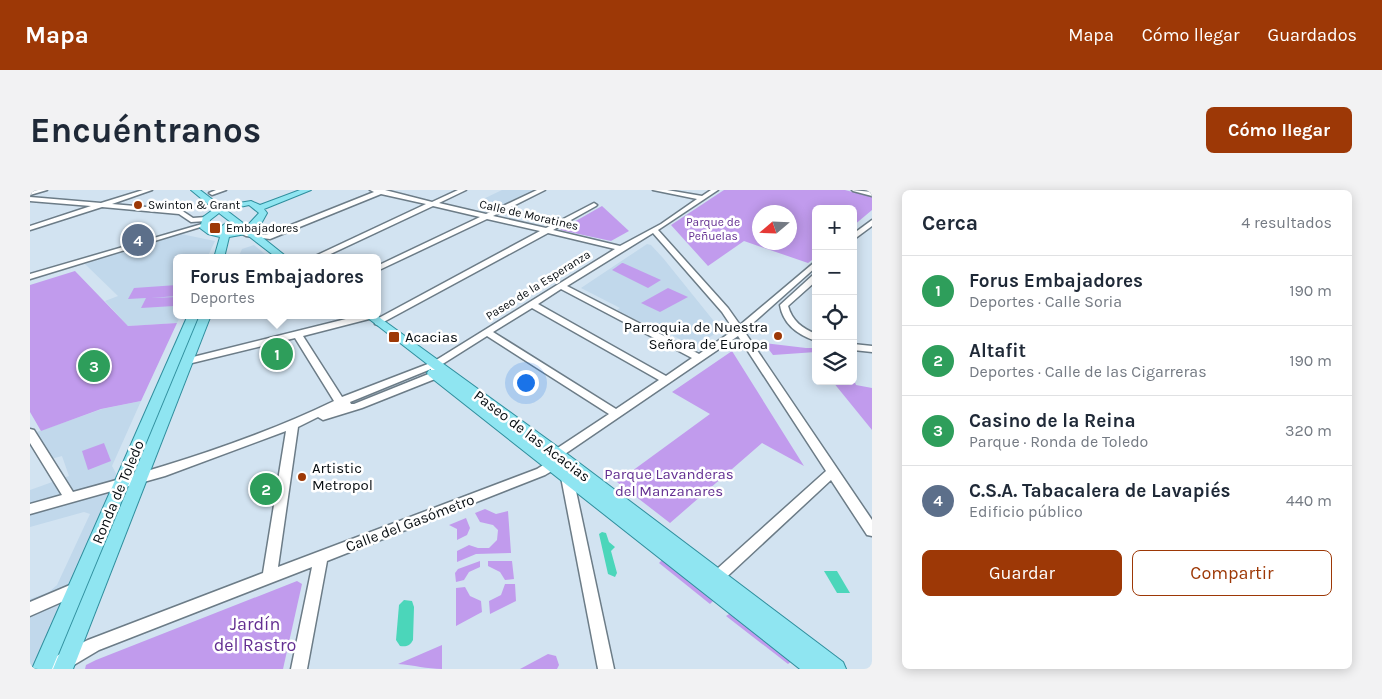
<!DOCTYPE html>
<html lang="es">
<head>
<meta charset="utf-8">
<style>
  body { margin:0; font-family:Karla,sans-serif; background:#f2f2f3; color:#1f2937 }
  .controls { position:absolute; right:15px; top:15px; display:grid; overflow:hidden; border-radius:8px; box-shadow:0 2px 12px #0003 }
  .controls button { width:45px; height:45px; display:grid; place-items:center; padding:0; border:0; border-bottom:1px solid #e0e1e3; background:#fff; color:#1f2937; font:25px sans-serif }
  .compass { position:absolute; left:722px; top:15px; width:45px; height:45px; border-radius:50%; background:#fff; box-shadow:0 2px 12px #0003; rotate:251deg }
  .you { position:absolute; left:495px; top:192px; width:18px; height:18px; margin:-12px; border:4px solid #fff; border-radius:50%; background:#1a73e8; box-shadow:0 0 0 8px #1a73e833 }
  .badge { display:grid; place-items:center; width:32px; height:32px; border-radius:50%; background:#9d3806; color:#fff; font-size:16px; font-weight:700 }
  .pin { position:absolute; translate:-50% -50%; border:2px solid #fff; box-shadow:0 1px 5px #0006 }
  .popup { position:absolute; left:143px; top:64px; width:208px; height:65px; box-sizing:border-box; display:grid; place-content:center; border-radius:8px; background:#fff; filter:drop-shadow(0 1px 4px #0005); font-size:16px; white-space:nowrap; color:#747a83 }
  .popup b { font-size:19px; color:#1f2937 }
  .popup::after { content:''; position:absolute; left:50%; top:100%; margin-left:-10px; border:10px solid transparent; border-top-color:#fff }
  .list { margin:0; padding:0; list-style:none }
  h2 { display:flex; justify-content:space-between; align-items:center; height:65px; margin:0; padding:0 20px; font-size:21px }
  h2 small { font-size:16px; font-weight:400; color:#747a83 }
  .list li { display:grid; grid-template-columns:32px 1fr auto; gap:15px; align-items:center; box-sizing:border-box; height:70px; padding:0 20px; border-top:1px solid #e0e1e3 }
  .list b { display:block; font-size:19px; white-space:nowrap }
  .list p { margin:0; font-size:16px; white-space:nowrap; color:#747a83 }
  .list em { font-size:16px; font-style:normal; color:#747a83 }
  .actions { display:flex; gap:10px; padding:15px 20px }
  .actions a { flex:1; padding:11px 0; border:1px solid #9d3806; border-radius:8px; text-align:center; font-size:18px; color:#9d3806 }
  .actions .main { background:#9d3806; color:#fff }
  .icon { flex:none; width:28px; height:28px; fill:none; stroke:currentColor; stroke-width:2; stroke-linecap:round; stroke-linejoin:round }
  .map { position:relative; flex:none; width:842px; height:479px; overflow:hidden; border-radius:8px }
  header { display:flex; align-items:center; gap:30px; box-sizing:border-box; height:70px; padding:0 25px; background:#9d3806; color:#fff }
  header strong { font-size:24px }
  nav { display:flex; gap:28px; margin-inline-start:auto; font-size:18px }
  .intro { display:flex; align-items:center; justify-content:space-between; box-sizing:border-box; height:120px; padding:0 30px }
  h1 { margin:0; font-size:35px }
  .button { padding:12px 22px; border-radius:8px; background:#9d3806; color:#fff; font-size:18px; font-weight:700 }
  main { display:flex; gap:30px; padding:0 30px }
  aside { flex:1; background:#fff; border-radius:8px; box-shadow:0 2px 12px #0003 }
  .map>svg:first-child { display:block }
</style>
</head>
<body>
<header>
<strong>Mapa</strong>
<nav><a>Mapa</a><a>Cómo llegar</a><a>Guardados</a></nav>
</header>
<div class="intro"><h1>Encuéntranos</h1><a class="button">Cómo llegar</a></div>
<main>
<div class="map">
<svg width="842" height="479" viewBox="0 0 842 479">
  <rect width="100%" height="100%" fill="#d2e3f1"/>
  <g fill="#c1d8eb">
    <path d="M472,0H503L468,17L447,12Z"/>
    <path d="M151,44L185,51L177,68H147V125H151L147,133L98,136L75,111L88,106L55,74Z"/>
    <path d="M617,54L621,55L633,68L691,140L664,157L618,132L614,134L587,120L590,118L551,98Z"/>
    <path d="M224,55L240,68H208L212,59Z"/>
    <path d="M111,211L82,276L92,294L12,479H0V409L19,402L27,395L60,324L54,322L0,337V300L39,286L32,266L21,269L7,242L72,219Z"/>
  </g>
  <g fill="#c19bed" fill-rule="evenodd">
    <path d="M694,0H815L842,7V20L823,36V19H786V67L778,73L714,51L678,76L641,35ZM729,22H759V52H729Z"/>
    <path d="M572,16L599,41L581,51L530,40Z"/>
    <path d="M592,73H593L631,90L618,98L582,80Z"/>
    <path d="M45,81L98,136L147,133L111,211L71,219L11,241L0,222V95Z"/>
    <path d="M147,95L146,106L121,108L147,107L144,116L111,118L116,108L98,109L104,98Z"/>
    <path d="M638,98L658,107L630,122L611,113Z"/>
    <path d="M734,153L776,158H786V162L743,165Z"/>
    <path d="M702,161L774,276L732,253L640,333L587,292L680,224L642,202Z"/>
    <path d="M824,190L826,195L842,198V240L803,192Z"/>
    <path d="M74,253L81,271L58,280L52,261Z"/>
    <path d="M455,319L466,324L478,321L481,363L446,364L427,372V361L439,355L448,358H459L467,350L468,340L463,335L450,332L445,323Z"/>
    <path d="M436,328L440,338L437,345L427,350V339L419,335Z"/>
    <path d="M632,370L683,411L680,414L629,373Z"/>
    <path d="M450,371V377L439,382L434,390L426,392L425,383L428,379Z"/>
    <path d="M458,371H482L484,389L475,390L470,382L458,376Z"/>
    <path d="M267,391L272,394L253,479H55L56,475L66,470Z"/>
    <path d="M475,394H485L486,411L460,424L459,411L471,405Z"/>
    <path d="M435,397L440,406L451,411L452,422L426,436V398Z"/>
    <path d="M701,423L762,471L758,474L696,426Z"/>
    <path d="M412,455V479C397,479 384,475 368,474Z"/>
    <path d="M518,464L526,466L529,475L527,479H490Z"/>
  </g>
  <g fill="#4bd6ba">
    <path d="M572,342L576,343L579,352L585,357L581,361L587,383L585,387L578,384L569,344Z"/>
    <path d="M794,381H807L820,403H807Z"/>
    <path d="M374,410L382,411L384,417L383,450C380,456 376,457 370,456L366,450L369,415Z"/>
  </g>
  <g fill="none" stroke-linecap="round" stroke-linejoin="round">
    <g stroke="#6c7c87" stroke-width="3">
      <g id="minor">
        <path d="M5,0H17L0,5V1Z"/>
        <path d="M113,0H122L82,14L151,20L163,28L176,27L179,29L176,31L161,32L149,24L72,17L0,40V36L61,16L0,11V7L71,13Z"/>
        <path d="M186,0H196L182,5L179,3Z"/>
        <path d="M340,0H355L402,12L428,0H436L409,13L456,24L507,0H515L463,26L516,38L564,13L567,15L566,16L523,40L590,56L631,34L667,9L623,0H637L672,6L681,0H688L628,40L698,118L710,135L786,71V77L714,141L842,330V346L837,345L801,290L688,395L683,397L678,395L676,391L678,387L796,281L708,146L532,266L527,278L515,285L297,371L277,479H261L282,377L69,460L37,479H16C22,464 44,457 58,450L233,383L256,241L135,286L0,324V314L32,305L0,253V239L4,240L43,302C132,278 221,251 304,211L265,148L158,174L153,171L155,169L332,125H344L343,128L273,146L312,207L403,172L585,59L518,43L348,135L345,134V130L510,41L457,29L347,81V76L450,27L403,16L292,68H281L396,14L351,4L240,49L216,46L212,44L216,42L236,45L344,2ZM623,43L692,122L704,140L669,164L537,96ZM531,99L662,168L636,186L508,114ZM502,118L629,190L586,219L463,142ZM457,146L579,224L523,261L518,272L507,279L248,377L268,237L288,227L293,230L332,218L410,187L411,175ZM401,179V183L324,214H321L320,212Z"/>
        <path d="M822,0L842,2V6L823,1Z"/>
        <path d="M842,30V36L823,50V44Z"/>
        <path d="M172,34L177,35L0,89V84Z"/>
        <path d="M783,85H786V91L758,116C762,131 772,138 786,144V151C768,145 753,134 750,115Z"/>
        <path d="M823,154L842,156V162L823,160Z"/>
        <path d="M537,282L541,284L543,287L584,479H568L531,287L533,284Z"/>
        <path d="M47,392L52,393L54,398L52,403L0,426V412Z"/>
      </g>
    </g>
    <g stroke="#2f8e9d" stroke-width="2">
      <g id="major">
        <path d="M161,0H170L191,16L221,11L230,15L270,0H281L234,19L237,23L232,32L223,40L258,68H247L216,44L199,47L194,68H184L190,47L178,44L170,38L173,27L184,19ZM219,15L229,23L217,36L196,20ZM189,23L211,40L200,42V36L196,33L192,36L191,42L179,37L180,30Z"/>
        <path d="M158,125H169L22,479H2Z"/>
        <path d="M170,125H181L43,479H23Z"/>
        <path d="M334,125H346L532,260L813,472L816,479H770L399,186L397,183L399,180H405Z"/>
      </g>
    </g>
    <use href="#minor" fill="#fff" fill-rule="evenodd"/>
    <use href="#major" fill="#8fe5f1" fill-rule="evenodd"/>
  </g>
  <g fill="#9d3806" stroke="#fff" stroke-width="2">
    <circle cx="108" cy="15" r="5"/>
    <rect x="179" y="32" width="12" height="12" rx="2.5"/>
    <circle cx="748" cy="146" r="5"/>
    <rect x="358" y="141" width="12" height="12" rx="2.5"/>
    <circle cx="272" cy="287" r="5"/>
  </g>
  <g text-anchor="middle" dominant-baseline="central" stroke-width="5" stroke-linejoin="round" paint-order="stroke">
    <g font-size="12" fill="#070d11" stroke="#fff" text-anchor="start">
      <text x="118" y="15">Swinton &amp; Grant</text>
      <text x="196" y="38">Embajadores</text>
    </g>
    <g font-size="12" fill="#070d11" stroke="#fff">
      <text transform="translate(499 25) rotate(13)">Calle de Moratines</text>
      <text transform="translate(508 95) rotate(-32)">Paseo de la Esperanza</text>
    </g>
    <g font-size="12" fill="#632f91" stroke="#fff">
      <text x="683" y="32">Parque de<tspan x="683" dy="14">Peñuelas</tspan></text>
    </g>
    <g font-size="15" fill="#070d11" stroke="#fff" text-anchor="start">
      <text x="738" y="137" text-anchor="end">Parroquia de Nuestra<tspan x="738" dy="17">Señora de Europa</tspan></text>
      <text x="375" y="147">Acacias</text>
      <text x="282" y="278">Artistic<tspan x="282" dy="17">Metropol</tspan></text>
    </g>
    <g font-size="15" fill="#070d11" stroke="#fff">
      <text transform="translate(502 246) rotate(37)">Paseo de las Acacias</text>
      <text transform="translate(88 302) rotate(-67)">Ronda de Toledo</text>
      <text transform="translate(380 333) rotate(-21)">Calle del Gasómetro</text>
    </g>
    <g font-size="15" fill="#632f91" stroke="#fff">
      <text x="639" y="284">Parque Lavanderas<tspan x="639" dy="17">del Manzanares</tspan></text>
    </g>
    <g font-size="18" fill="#632f91" stroke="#fff">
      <text x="225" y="434">Jardín<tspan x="225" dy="21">del Rastro</tspan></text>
    </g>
  </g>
</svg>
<div class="controls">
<button>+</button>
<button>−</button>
<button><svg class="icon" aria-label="locate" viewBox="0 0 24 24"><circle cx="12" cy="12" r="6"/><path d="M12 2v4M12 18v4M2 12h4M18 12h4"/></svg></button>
<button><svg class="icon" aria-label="layers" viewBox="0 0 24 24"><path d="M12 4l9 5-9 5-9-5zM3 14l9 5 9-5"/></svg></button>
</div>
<svg class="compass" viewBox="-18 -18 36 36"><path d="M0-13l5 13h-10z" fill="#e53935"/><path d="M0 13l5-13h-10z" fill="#747a83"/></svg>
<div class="you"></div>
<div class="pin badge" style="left:247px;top:164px;background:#2e9e5b">1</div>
<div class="popup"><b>Forus Embajadores</b>Deportes</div>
<div class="pin badge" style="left:236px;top:299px;background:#2e9e5b">2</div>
<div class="pin badge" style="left:64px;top:176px;background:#2e9e5b">3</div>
<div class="pin badge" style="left:108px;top:50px;background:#5c6f8a">4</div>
</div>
<aside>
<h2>Cerca<small>4 resultados</small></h2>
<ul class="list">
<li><span class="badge" style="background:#2e9e5b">1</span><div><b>Forus Embajadores</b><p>Deportes · Calle Soria</p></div><em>190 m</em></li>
<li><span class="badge" style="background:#2e9e5b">2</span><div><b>Altafit</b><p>Deportes · Calle de las Cigarreras</p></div><em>190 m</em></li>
<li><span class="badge" style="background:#2e9e5b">3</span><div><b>Casino de la Reina</b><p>Parque · Ronda de Toledo</p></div><em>320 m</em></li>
<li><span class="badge" style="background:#5c6f8a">4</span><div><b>C.S.A. Tabacalera de Lavapiés</b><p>Edificio público</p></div><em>440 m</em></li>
</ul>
<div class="actions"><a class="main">Guardar</a><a>Compartir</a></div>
</aside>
</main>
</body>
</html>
